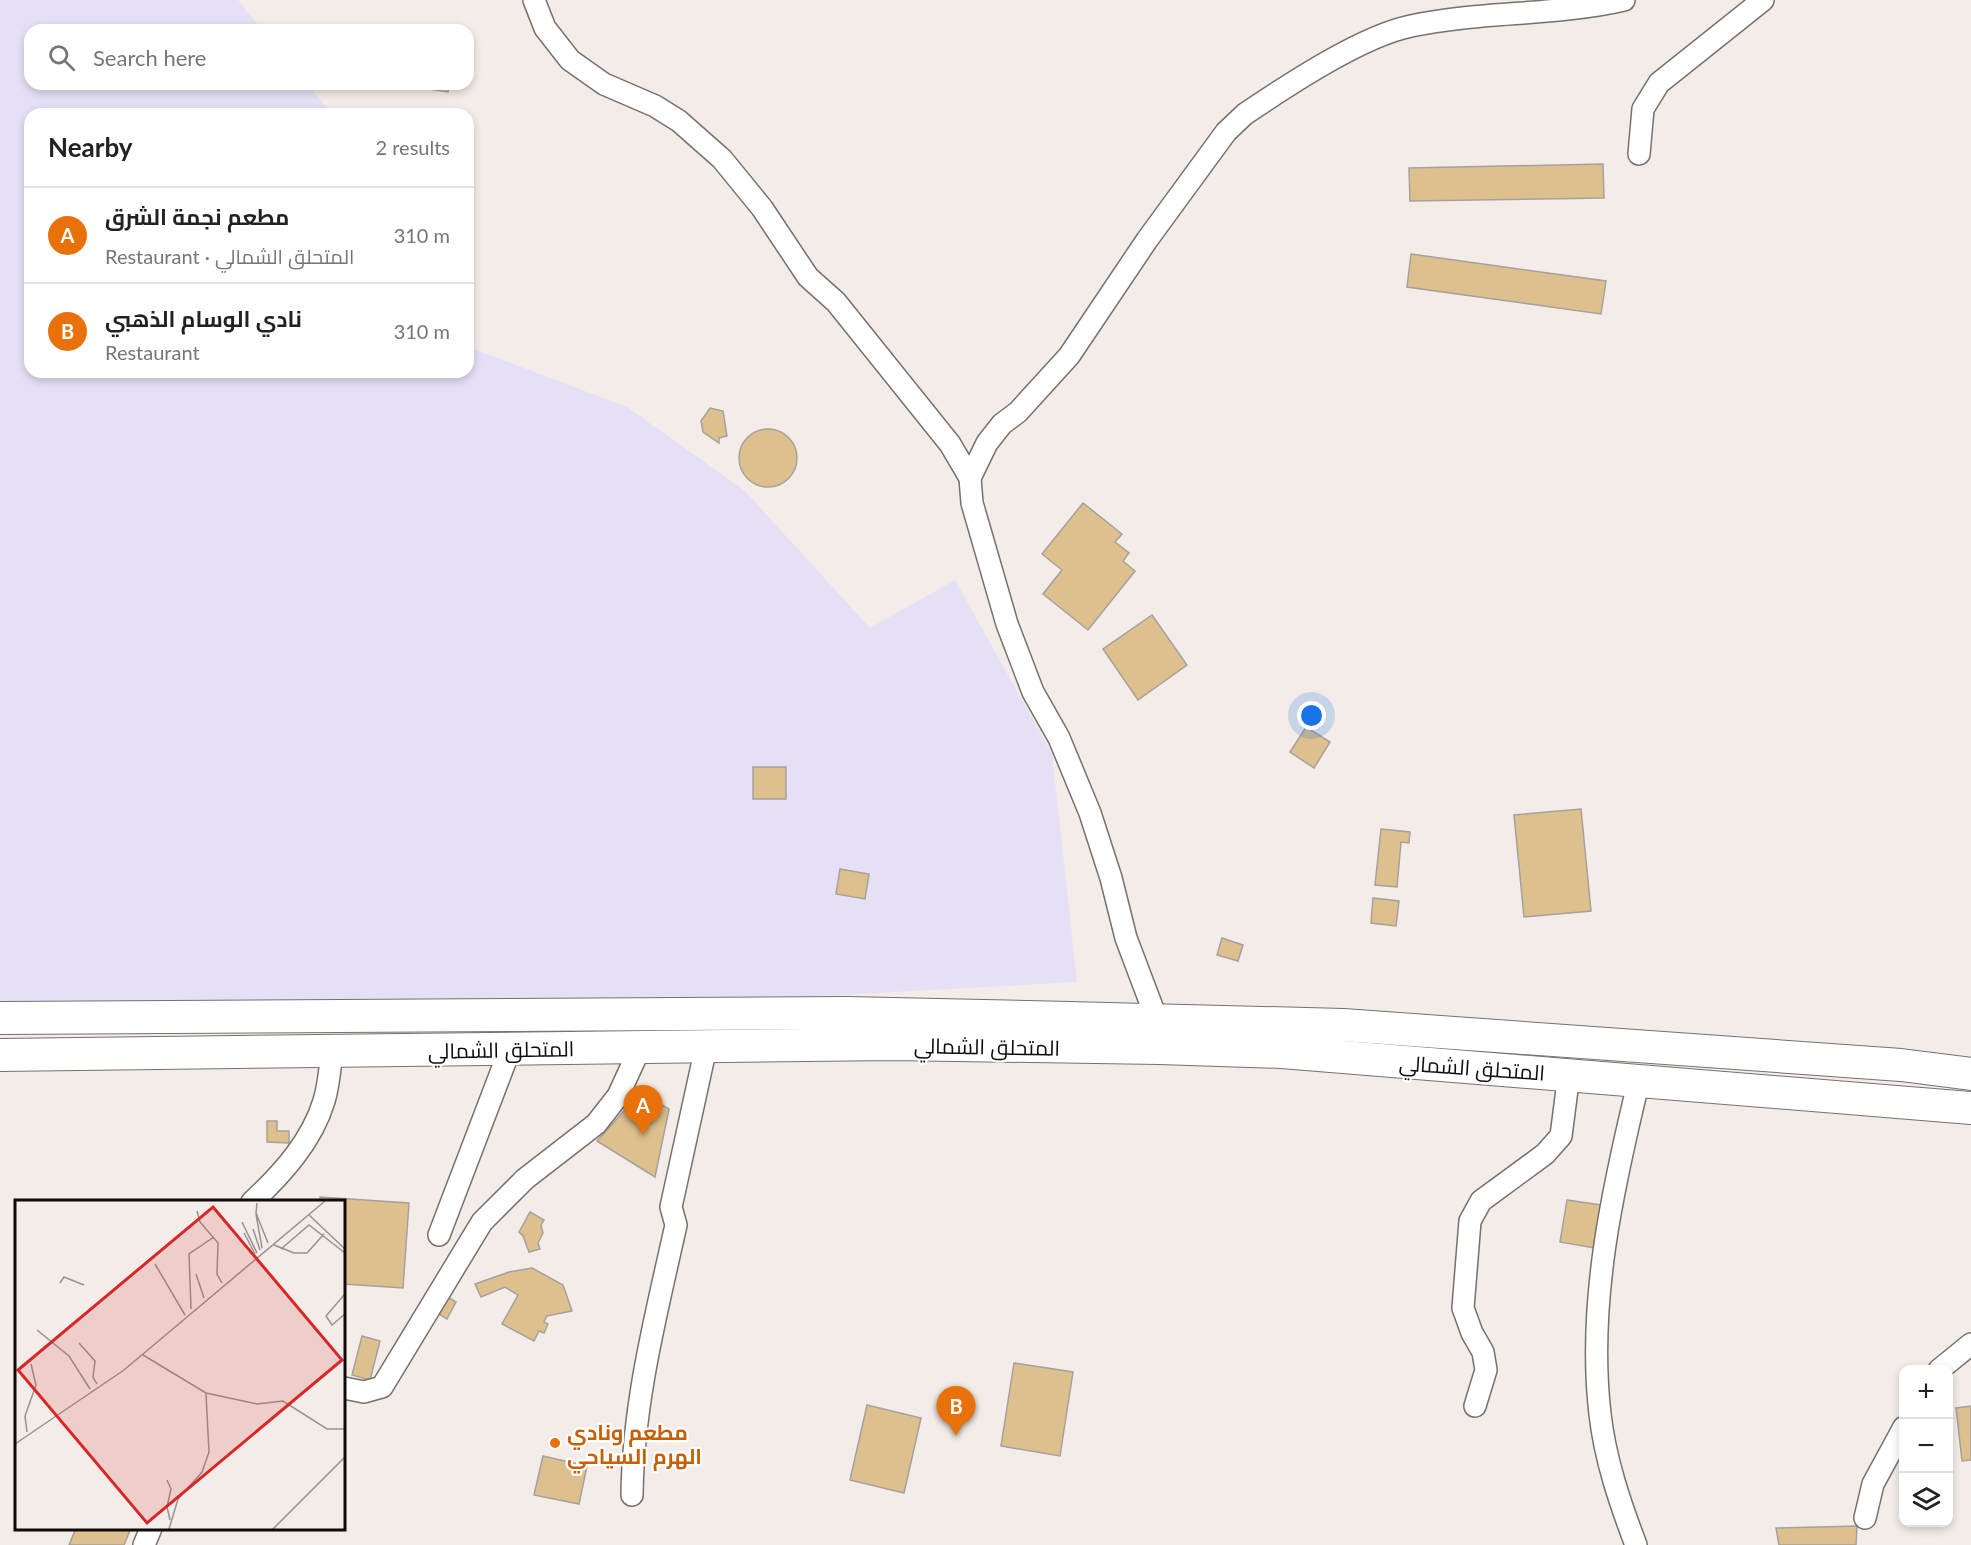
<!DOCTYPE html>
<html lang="en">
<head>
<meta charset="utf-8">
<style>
  body { margin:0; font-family:Lato,Cairo,sans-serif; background:#f2f2f2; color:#222 }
  .controls { position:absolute; right:18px; bottom:18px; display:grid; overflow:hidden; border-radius:12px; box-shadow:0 3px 9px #0003 }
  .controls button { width:54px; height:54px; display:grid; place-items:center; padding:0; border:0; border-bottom:2px solid #e0e0e0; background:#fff; color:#222; font:30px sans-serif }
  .you { position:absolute; left:1312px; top:716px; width:21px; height:21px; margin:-15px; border:4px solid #fff; border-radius:50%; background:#1a73e8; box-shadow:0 0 0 9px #1a73e833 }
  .badge { display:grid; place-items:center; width:39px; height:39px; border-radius:50%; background:#db2777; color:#fff; font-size:20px; font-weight:700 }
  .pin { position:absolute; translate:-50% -50px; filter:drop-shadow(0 2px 3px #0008) }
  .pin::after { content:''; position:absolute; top:32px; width:21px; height:18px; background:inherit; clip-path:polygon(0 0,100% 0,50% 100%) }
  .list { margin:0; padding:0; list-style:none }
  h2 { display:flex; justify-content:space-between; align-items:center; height:78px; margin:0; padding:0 24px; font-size:26px }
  h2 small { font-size:20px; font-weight:400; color:#767676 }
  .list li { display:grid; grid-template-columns:39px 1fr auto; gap:18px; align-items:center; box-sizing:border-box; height:96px; padding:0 24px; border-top:2px solid #e0e0e0 }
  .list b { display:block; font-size:22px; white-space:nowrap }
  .list p { margin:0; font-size:20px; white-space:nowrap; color:#767676 }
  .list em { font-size:20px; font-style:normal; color:#767676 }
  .icon { flex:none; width:33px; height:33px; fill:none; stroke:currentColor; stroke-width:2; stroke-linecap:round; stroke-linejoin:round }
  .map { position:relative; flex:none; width:1971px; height:1545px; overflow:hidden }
  .search { position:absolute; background:#fff; box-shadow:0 3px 9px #0003; left:24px; top:24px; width:450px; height:66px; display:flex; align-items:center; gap:15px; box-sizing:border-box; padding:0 21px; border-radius:18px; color:#767676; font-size:22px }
  .panel { position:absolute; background:#fff; box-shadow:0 3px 9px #0003; left:24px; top:108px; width:450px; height:270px; border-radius:18px }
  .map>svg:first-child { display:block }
</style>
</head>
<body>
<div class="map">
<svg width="1971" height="1545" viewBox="0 0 1971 1545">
  <rect width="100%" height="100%" fill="#f3ece8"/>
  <path fill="#e5e0f6" d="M0,0H238L262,30H30V84H307L332,114H30V372H468V347L627,407L745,491L870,628L955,580L1052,754L1077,982L750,1000L0,1005Z"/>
  <g fill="#dec08f" stroke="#a5a19b" stroke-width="1.5">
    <path d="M423,84H449L448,92L422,88Z"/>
    <path d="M1603,164L1604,198L1410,201L1409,168Z"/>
    <path d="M1411,254L1606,281L1601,314L1407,287Z"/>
    <path d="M710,408L723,411L727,436L719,438V443L703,432L701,421Z"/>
    <circle cx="768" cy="458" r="29"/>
    <path d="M1083,503L1122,534L1115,542L1129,553L1123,561L1135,571L1088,630L1043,594L1062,570L1042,554Z"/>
    <path d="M1152,615L1187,665L1138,700L1103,649Z"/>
    <path d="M1306,727L1330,742L1314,768L1290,752Z"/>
    <rect x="753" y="767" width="33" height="32"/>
    <path d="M1581,809L1591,911L1524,917L1514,815Z"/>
    <path d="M1381,829L1410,832L1409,843L1401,842L1397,887L1375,885Z"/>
    <path d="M840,869L869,874L865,899L836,894Z"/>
    <path d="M1373,898L1399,901L1396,926L1371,923Z"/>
    <path d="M1222,938L1243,945L1238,961L1217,955Z"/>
    <path d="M641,1092L669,1109L655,1177L597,1141Z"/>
    <path d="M267,1121H277V1131H289V1143L267,1142Z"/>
    <path d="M320,1197L409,1203L403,1288L344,1284V1202H320Z"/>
    <path d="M1567,1200L1601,1205L1594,1248L1560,1242Z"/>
    <path d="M530,1212L544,1220L541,1225L543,1233L538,1243L540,1249L529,1252L523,1236L519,1232Z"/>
    <path d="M532,1268L563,1285L572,1311L547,1316L544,1322L548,1324L544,1333L539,1331L534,1341L502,1324L518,1295L505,1287L481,1297L475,1284L509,1272Z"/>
    <path d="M446,1296L456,1302L447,1319L437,1313Z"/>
    <path d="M362,1336L380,1341L370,1380L352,1375Z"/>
    <path d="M1014,1363L1073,1372L1060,1456L1001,1446Z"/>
    <path d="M867,1405L921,1418L904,1493L850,1480Z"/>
    <path d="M1971,1406V1460L1962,1461L1956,1408Z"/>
    <path d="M543,1456L587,1466L579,1504L534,1495Z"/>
    <path d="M1857,1526L1856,1545H1779L1776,1528Z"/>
    <path d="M76,1528H131L124,1545H69Z"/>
  </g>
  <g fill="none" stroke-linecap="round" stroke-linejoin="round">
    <g stroke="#77706d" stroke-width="24">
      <g id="minor">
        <path d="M534,0L545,28L570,60L604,84L655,106L679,121L722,159L762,208L808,277L836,302L950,444L970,478L972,503L1007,624L1033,692L1059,738L1090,813L1111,878L1126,938L1157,1020"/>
        <path d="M1639,154L1643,109L1659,83L1763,0"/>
        <path d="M970,478L987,443L1002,424L1018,412L1069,356L1147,240L1226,132L1245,114C1288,85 1362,36 1411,26C1481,11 1554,16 1624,0"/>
        <path d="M252,1202C282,1174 312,1141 324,1101C329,1085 330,1067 332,1051"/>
        <path d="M439,1235L510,1049"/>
        <path d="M1939,1370L1971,1344"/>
        <path d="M344,1388L364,1392L382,1387L482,1222L525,1179L596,1124L618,1096L640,1048"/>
        <path d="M1475,1406L1486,1370L1483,1352L1472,1333L1463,1308L1470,1221L1481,1201L1545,1154L1561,1136L1569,1074"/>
        <path d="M632,1495C633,1403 656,1315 676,1225L671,1207L706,1047"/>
        <path d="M1865,1518L1873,1484L1904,1427"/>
        <path d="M144,1545L151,1528"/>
        <path d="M1636,1545C1620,1503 1605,1459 1600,1414C1587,1303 1613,1187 1639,1080"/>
      </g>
    </g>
    <g stroke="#77706d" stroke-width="34">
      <g id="highway">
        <path d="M0,1018L847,1013L1070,1018L1343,1025L1901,1065L1971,1074"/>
        <path d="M0,1055L893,1044L1159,1048L1282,1052L1971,1108"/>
      </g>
    </g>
    <use href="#minor" stroke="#fff" stroke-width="21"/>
    <use href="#highway" stroke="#fff" stroke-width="32"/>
  </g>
  <circle fill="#e8710a" stroke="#fff" stroke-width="2" cx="555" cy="1443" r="6"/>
  <g text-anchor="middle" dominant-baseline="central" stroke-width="4.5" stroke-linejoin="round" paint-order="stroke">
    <g font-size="21" fill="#0e0b0a" stroke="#fff">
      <text transform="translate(987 1046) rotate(1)">المتحلق الشمالي</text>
      <text transform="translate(501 1049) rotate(-1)">المتحلق الشمالي</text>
      <text transform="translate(1472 1067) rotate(4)">المتحلق الشمالي</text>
    </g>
    <g font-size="21" font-weight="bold" fill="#c56008" stroke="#fff" text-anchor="start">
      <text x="567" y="1431">مطعم ونادي<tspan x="567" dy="24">الهرم السياحي</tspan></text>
    </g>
  </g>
  <g transform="translate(15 1200)">
    <rect width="330" height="330" fill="#f3ece8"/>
    <path fill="none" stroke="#97928f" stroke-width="1.5" d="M242,3L241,13L253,43M182,11L185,22L203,43L202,74L207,83M241,14L247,48M294,15L330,49M227,22L242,53M238,29L245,50M229,33L240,54M259,45L279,53H292L309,34M266,49L294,25L330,53M140,64L170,115M181,74L189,98M45,83L49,77L69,85M330,94L311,116L317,125L330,114M176,109L174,54L199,37M22,130L54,156L75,189M64,143L80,161L78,177L82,184M128,155L191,193L242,204L268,201L312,229H330M12,232L10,216L21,185L16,164M0,244L109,170L310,1M152,280L156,289L152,307L155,320M154,329L163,299L187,272L194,252L191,194M258,329L330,257"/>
    <path fill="#d62828" fill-opacity="0.15" stroke="#d62828" stroke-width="3" d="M198,7L327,160L132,323L3,170Z"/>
    <rect width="330" height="330" fill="none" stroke="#0e0b0a" stroke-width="3"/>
  </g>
</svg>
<div class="controls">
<button>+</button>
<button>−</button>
<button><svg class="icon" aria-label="layers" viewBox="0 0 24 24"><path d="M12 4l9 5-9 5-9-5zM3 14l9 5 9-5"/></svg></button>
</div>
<div class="you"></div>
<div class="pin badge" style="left:643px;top:1135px;background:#e8710a">A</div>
<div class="pin badge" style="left:956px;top:1436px;background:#e8710a">B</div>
<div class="search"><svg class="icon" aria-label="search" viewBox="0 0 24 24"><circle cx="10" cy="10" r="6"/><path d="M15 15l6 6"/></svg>Search here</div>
<section class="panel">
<h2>Nearby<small>2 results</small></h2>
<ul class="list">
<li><span class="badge" style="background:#e8710a">A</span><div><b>مطعم نجمة الشرق</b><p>Restaurant · المتحلق الشمالي</p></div><em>310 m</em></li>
<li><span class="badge" style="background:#e8710a">B</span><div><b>نادي الوسام الذهبي</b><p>Restaurant</p></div><em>310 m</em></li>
</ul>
</section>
</div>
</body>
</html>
